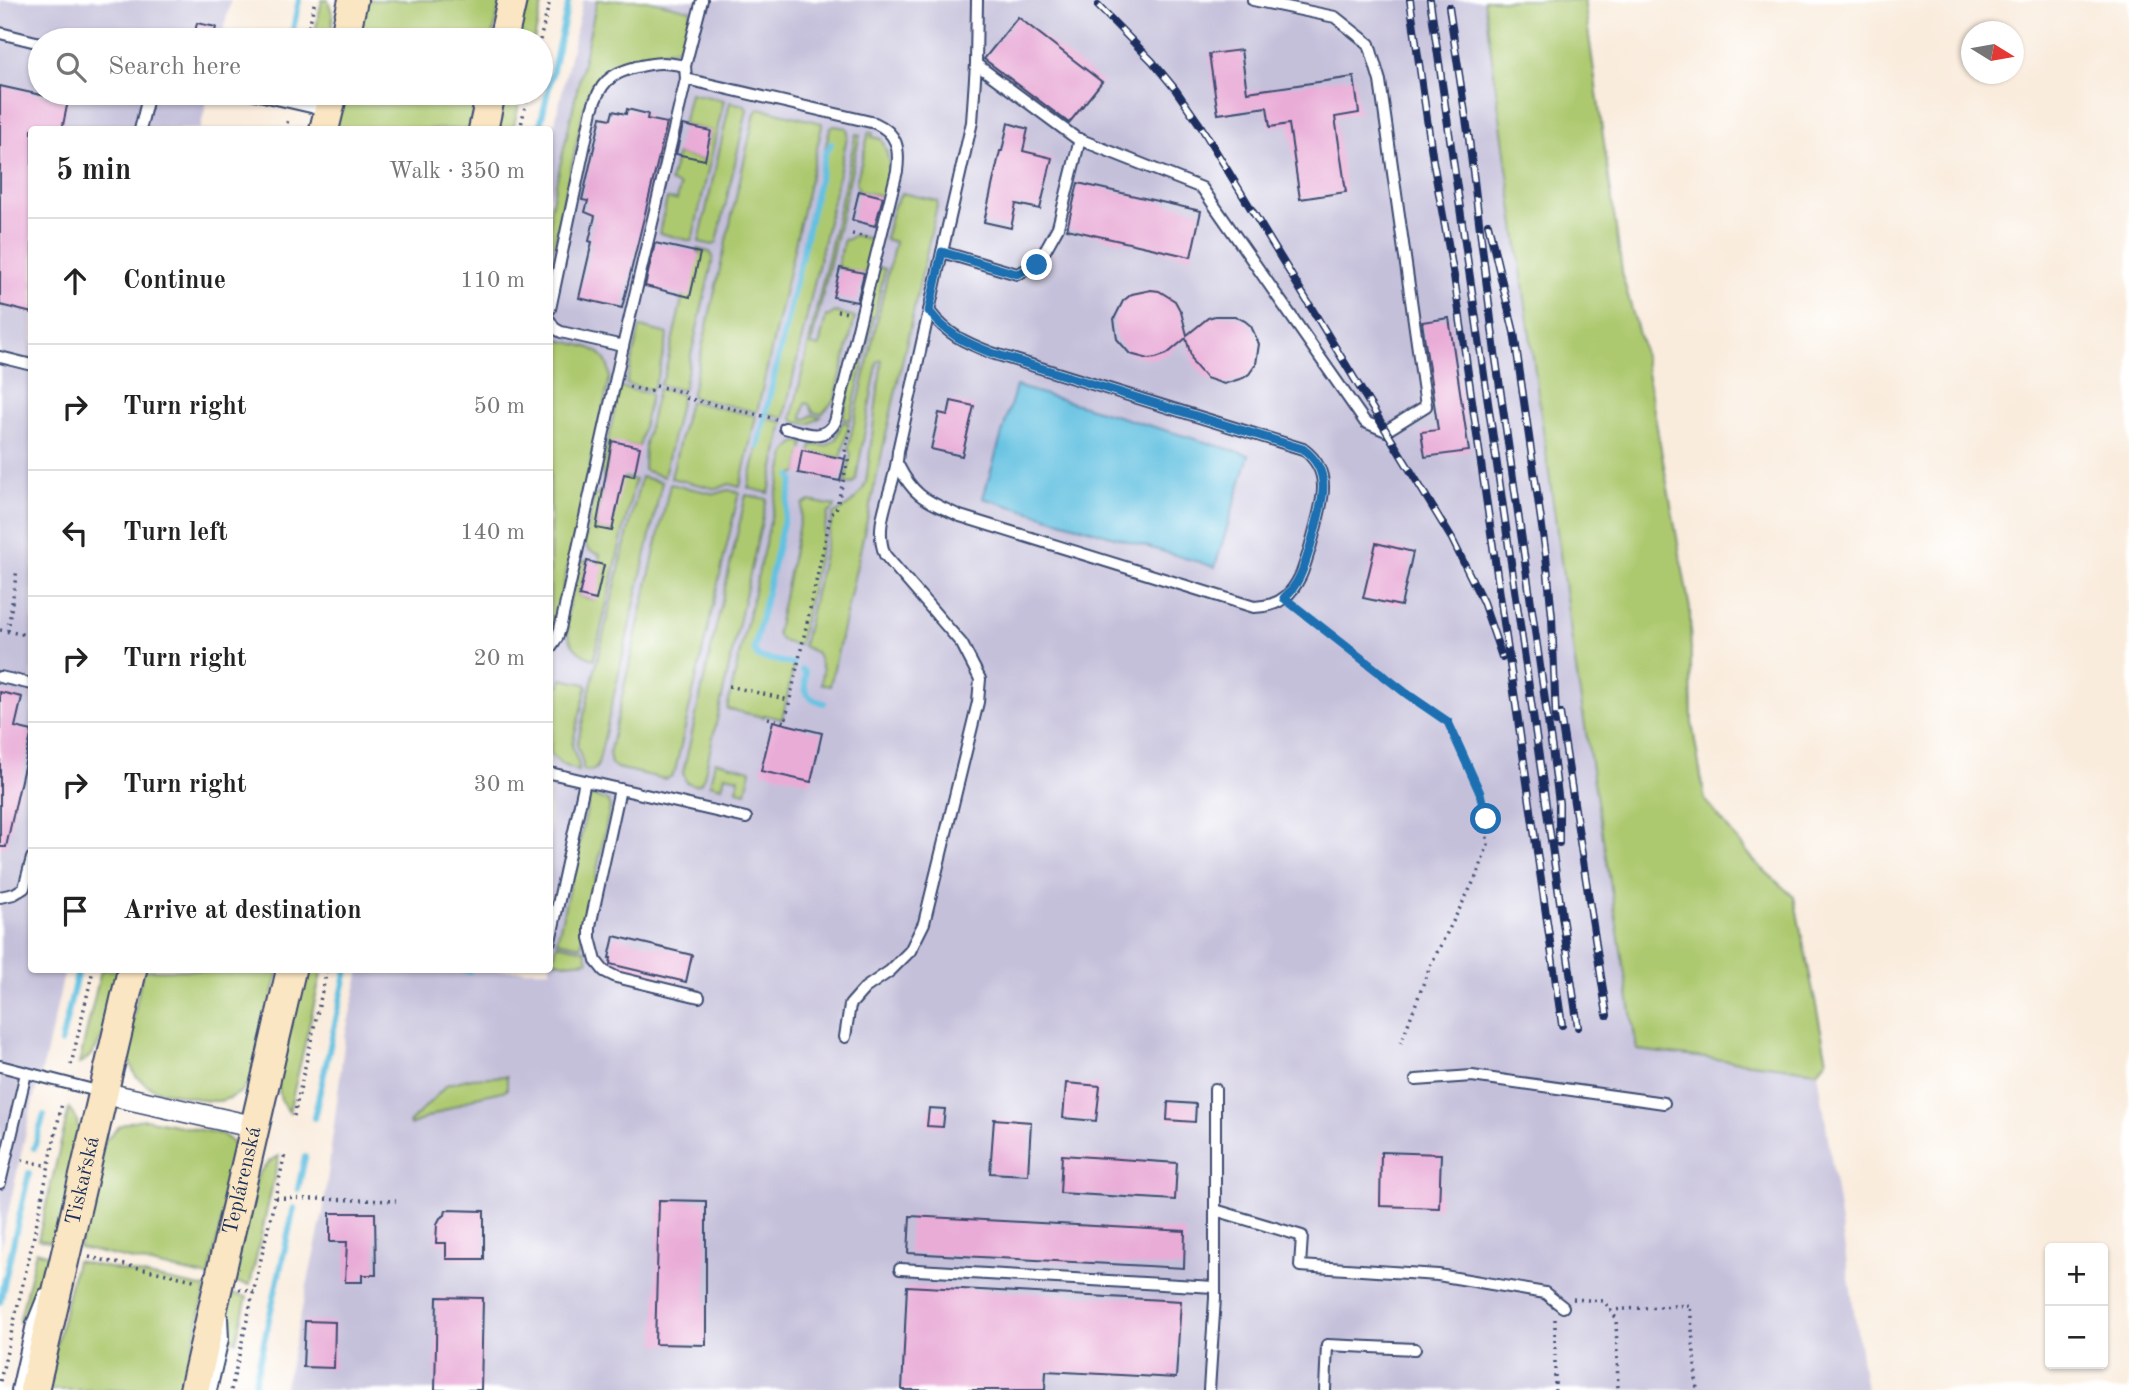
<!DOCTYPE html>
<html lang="en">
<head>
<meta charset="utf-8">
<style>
  body { margin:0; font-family:"Old Standard TT",serif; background:#f2f2f2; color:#222 }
  .controls { position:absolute; right:21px; bottom:21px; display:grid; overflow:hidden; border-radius:7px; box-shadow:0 2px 5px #0004 }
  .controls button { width:63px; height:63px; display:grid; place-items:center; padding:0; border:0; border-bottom:2px solid #e0e0e0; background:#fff; color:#222; font:35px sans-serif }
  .compass { position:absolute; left:1961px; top:21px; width:63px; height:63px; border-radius:50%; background:#fff; box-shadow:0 2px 5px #0004; rotate:101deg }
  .stop { position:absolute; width:21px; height:21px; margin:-16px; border:5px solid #1f6fb2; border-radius:50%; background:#fff }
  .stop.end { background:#1f6fb2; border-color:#fff; box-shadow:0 2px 7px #0008 }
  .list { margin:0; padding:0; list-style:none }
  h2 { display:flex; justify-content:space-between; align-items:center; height:91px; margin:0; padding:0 28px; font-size:30px }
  h2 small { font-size:23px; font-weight:400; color:#767676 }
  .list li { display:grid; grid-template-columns:46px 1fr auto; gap:21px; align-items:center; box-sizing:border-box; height:126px; padding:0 28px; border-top:2px solid #e0e0e0 }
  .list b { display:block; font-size:26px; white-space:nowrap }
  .list em { font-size:23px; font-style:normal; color:#767676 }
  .icon { flex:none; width:38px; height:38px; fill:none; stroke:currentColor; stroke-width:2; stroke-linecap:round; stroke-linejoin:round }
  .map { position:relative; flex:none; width:2129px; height:1390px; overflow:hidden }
  .search { position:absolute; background:#fff; box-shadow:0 2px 5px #0004; left:28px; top:28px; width:525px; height:77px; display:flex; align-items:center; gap:18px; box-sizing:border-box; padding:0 24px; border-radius:38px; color:#767676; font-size:26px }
  .panel { position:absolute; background:#fff; box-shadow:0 2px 5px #0004; left:28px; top:126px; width:525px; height:847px; border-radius:7px }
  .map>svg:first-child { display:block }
</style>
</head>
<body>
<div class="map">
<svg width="2129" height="1390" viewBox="0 0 2129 1390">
  <rect width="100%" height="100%" fill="#fff"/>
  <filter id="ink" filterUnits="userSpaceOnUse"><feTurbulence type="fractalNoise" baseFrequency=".0143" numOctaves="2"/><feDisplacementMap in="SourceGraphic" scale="14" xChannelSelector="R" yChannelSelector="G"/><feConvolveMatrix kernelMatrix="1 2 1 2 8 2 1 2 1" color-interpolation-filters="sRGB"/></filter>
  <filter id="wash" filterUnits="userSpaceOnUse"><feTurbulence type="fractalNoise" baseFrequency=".00686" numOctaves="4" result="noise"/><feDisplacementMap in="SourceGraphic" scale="28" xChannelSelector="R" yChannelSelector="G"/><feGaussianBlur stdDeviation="1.57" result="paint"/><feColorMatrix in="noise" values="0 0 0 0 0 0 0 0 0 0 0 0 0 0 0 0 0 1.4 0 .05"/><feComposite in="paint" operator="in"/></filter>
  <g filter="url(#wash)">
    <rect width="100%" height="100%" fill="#f9ecdd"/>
    <g fill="#c5c0da">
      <path d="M0,0H231L221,40H40V93H209L200,129L32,130V970H65L45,1060L33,1100L0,1250Z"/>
      <path d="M583,0H1484L1576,670L1637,1050L1818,1071L1866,1390H284L323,1213L345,1036L360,970H550V144Z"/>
    </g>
    <g fill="#adc970" stroke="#647c67" stroke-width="2">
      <path d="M322,0H328L333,16L331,40H313Z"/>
      <path d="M365,0H501L492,40H356Z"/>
      <path d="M524,0H543L534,40H515Z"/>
      <path d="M597,0H647L691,10L685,38L677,48C638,59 606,51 587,95L550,265V211Z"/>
      <path d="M1484,0H1584L1623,278L1642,345L1690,609L1692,723L1705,800L1756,863L1794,897L1827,1060L1818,1071L1637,1050L1576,670Z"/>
      <path d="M344,93H480L471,129L335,130Z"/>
      <path d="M503,93H522L513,129L494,130Z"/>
      <path d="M690,93L724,100L692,241L659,233L667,199L677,200L680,186L670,182L677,154L704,160L711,131L683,125Z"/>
      <path d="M730,102L745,105L747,110L717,242L713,245L699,242Z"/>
      <path d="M759,108L822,123V126L757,412L691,397L755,113Z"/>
      <path d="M834,126L847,128L848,133L784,418L765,413L830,128Z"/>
      <path d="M869,132H873L872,137L881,139C892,159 890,175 885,197L859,191L856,183Z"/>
      <path d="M856,134L860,135L811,345L819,347L826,316H829L835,312L855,317L835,399L822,414L813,412L809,404L805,403L802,418L807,419L812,415L821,417L809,424L795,422L792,418Z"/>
      <path d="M902,193L938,201L830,686L821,684L823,670L817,653L803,646L833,515C847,506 860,499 866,482L882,360L878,361L877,364L856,480L851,484L845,483L851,454L848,448L895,242L885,239L893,208Z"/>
      <path d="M854,235L874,240L865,274L837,267L844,239L847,240Z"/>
      <path d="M698,249L710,252L713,259L683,390L659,385L664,377L683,295L700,253L698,252Z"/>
      <path d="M878,267L885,269L874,318L867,316Z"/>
      <path d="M866,319L873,321L850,420L843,419Z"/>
      <path d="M640,327L668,334L658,375L652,390L626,384Z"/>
      <path d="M550,337C575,348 607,340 610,377L557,614L550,633Z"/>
      <path d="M620,387L651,394L639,447L612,442L606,470L614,472V475L635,480L594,659C550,647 572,597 578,565L582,561H587L579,596L595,600L600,554C592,553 585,549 585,540L594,497L600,492H603L596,527L611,531L605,480L601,470Z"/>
      <path d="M658,389L682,394L664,477L644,470L645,443Z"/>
      <path d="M689,401L756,416L740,487L729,484L717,489L671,478Z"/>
      <path d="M764,418L783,422L769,493L748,488Z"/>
      <path d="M842,422L849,423L841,458L810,452L812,445L826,446L836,439Z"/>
      <path d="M798,442L804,443L798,473H794L752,650L757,658L794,666L782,719L765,715L764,717L727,709L786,453L793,444Z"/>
      <path d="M641,477L662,482L598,765C594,772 590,771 583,770V764L577,745Z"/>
      <path d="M670,484L716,494L728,490L739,492L675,771L671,777L665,779L617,768L611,764L609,754Z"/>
      <path d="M746,495L767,499L704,777L700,784L694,785L686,782L683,773Z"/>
      <path d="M810,501L835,506L834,509L828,513L799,645C790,643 778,643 777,632L803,504Z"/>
      <path d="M562,679L585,684L587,686L572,745L579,766L578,771L561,764L550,754V695L552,684L561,685Z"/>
      <path d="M715,761L751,770L746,792L737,790L739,778L725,775L722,787L710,784Z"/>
      <path d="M590,796L607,800L610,807L581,946L557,941Z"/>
      <path d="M557,944L585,950L588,961L565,963L553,960Z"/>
      <path d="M101,970H119C112,999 108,1050 79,1064Z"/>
      <path d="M143,970H279L252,1080L241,1092L230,1098L219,1101H208L156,1090L145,1084L135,1075L126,1053Z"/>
      <path d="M303,970H322L289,1112L281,1100L278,1085Z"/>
      <path d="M507,1076V1090L476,1097L410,1125L409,1123L448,1084L472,1078Z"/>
      <path d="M69,1108L77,1121L80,1138L57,1243L38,1240Z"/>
      <path d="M145,1119L221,1134C231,1139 234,1144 236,1154L209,1277L79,1248L104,1143C116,1126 124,1121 145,1119Z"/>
      <path d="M279,1156L250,1285L231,1282L258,1174L271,1160Z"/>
      <path d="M36,1251L53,1256L27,1324L19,1322Z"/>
      <path d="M76,1261L206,1288L183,1390H46Z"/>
      <path d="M228,1293L247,1297L236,1341L228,1339Z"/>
    </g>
    <path fill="#63c1e1" stroke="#3f78a0" stroke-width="2" d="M1016,386L1249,455L1215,567L983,498Z"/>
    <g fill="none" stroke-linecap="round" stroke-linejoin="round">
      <g stroke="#63c1e1" stroke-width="6">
        <path d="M568,4V0"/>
        <path d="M291,40L299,0"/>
        <path d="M539,130L567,9"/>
        <path d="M758,447L825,154L831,144"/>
        <path d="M791,476L793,479L754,649L758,657L793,664"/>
        <path d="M802,670L805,673C804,690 804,699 824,703"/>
        <path d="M464,970L469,972"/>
        <path d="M61,1043L78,970"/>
        <path d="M314,1118L347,970"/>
        <path d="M34,1148L44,1115"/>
        <path d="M298,1189L305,1157"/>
        <path d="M0,1302L29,1173"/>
        <path d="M253,1390L294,1208"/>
      </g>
    </g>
    <g id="blocks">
      <g fill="#e9acd7">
        <path d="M1018,17L1102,82L1069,123L984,59Z"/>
        <path d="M197,23L216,27L213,40H193Z"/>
        <path d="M1241,50L1247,92L1354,77L1359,113L1335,117L1346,192L1300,199L1289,124L1270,127L1267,107L1218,114L1209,54Z"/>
        <path d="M0,86L68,101L62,130H32V313L0,305Z"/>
        <path d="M627,109L648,114L647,119L667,123L622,308L579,298L592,242L589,241L595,216L585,212L588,201L582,200L601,117L611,119L613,111L626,114Z"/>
        <path d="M1008,123L1028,129L1023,151L1052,158L1040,209L1016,204L1011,228L984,222L1000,151H1002Z"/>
        <path d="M683,125L711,131L705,160L676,154Z"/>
        <path d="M1078,183L1201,211L1191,257L1067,229Z"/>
        <path d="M859,191L883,197L875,226L852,220Z"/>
        <path d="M655,243L700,253L690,297L645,286Z"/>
        <path d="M840,268L864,273L857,302L833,297Z"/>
        <path d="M1151,290L1159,291L1175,301L1181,312L1187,335L1208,318L1215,316H1235L1245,321L1251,326L1259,344L1256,364L1249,374L1243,378L1224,384L1206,378L1193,363L1186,338L1167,354L1156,358L1149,359L1130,354L1117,339L1114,319L1123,301L1132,294Z"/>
        <path d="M1449,318L1469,451L1425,457L1421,432L1438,430L1422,322Z"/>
        <path d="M951,401L974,406L962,456L931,449L939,413L948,415Z"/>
        <path d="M612,441L640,447L634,476L624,474L612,531L596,528Z"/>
        <path d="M802,450L845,459L840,481L798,473Z"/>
        <path d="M1376,543L1413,552L1401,606L1363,598Z"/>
        <path d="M587,561L604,565L596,600L579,596Z"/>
        <path d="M0,692L22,697L15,727L32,731L6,847H0Z"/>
        <path d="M773,721L822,733L811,782L761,771Z"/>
        <path d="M614,936L692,955L686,982L610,964L611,958H609Z"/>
        <path d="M1066,1083L1100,1086L1096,1121L1063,1118Z"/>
        <path d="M1168,1102L1196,1104L1195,1122L1167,1120Z"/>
        <path d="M929,1108L945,1109L943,1127L927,1126Z"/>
        <path d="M994,1119L1031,1122L1028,1175L990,1173Z"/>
        <path d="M1381,1152L1441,1154L1439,1208L1380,1206Z"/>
        <path d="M1062,1155L1177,1163L1175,1200L1060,1193Z"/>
        <path d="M659,1200L706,1201V1345L655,1344Z"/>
        <path d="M446,1210L484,1211V1259H446V1243H436L437,1224L440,1218L445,1215Z"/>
        <path d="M330,1213H375L376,1275H362V1282H345L347,1242H330Z"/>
        <path d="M910,1216L1185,1231L1184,1268L908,1253Z"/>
        <path d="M907,1286L1181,1301L1176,1378L1046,1371L1045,1390H902Z"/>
        <path d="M437,1297L483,1298L481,1390H435Z"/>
        <path d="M305,1321L335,1322L334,1368L303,1367Z"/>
      </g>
    </g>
  </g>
  <g filter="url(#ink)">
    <use href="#blocks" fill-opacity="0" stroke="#3c4b71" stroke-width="2"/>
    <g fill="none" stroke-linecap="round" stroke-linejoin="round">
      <g stroke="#3c4b71" stroke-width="14">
        <g id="lane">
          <path d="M977,0L976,64L1076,138L1202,188L1365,422L1386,431L1426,406L1380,81L1369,44L1335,17L1253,0"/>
          <path d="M0,33L40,43"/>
          <path d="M976,64L972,122L942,252L1017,274L1037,265L1058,227L1080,139"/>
          <path d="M686,79L875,123C897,133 900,148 897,171L835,422C824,443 803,432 785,428"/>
          <path d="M250,93L328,111"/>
          <path d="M140,130L149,93"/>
          <path d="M550,309L592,110C600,83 609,74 636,67C658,62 664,62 685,66"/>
          <path d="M550,321L554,328L561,332L623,346L560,629L557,638L550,648"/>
          <path d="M623,346L686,79L685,66L702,0"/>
          <path d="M0,357L32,365"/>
          <path d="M898,465C915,499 928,501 960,516L1254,607C1266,606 1276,605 1285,597C1292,592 1297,583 1301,575C1307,560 1324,502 1323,486C1323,470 1315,458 1303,449L992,353C964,342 948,335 929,311"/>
          <path d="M0,677L32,684"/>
          <path d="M550,773L746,818"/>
          <path d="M620,789L590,926V938L596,961L604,971L616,977L699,997"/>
          <path d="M0,897L14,894L24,888L32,858"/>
          <path d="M550,941L585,781"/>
          <path d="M845,1037L850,1005L865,988L890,971L910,951L924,923L978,702L980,679L962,644L885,555C871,521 897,486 898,451L942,252"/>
          <path d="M0,1066L101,1092"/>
          <path d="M1416,1080L1472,1076L1664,1103"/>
          <path d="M0,1183L26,1073"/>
          <path d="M1215,1210L1302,1236L1300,1266L1438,1275L1545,1293L1563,1307"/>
          <path d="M900,1269L1214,1287"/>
          <path d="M17,1390L32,1324L44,1294"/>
          <path d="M211,1390L223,1339L222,1317"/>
          <path d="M1209,1390L1215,1298V1089"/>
          <path d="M1325,1390L1327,1345L1415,1349"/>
        </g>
      </g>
      <g stroke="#3c4b71" stroke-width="24">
        <path id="street" d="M103,1093L255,1127"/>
      </g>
      <g stroke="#3c4b71" stroke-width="32">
        <g id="secondary">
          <path d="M344,40L353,0"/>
          <path d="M503,40L512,0"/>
          <path d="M324,130L333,93"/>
          <path d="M483,130L491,93"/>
          <path id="s1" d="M34,1390L132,970"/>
          <path id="s2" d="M194,1390L291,970"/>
        </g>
      </g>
      <g stroke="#3c4b71" stroke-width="3.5" stroke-dasharray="2 5" stroke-linecap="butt">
        <path d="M306,40L315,0"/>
        <path d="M540,40L550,0"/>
        <path d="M286,130L288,118"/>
        <path d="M520,130L528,93"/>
        <path d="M852,234L867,237"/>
        <path d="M837,311L849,313"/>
        <path d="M656,386L687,393"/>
        <path d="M629,387L654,392"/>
        <path d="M686,398L776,419"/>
        <path d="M1294,606L1407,694L1448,722L1480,793L1488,844L1478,873L1430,966L1401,1043"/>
        <path d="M0,630L32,636"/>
        <path d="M8,631L17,569"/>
        <path d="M729,686L789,700"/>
        <path d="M768,718L785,722L831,514L836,510L849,457L844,456L851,426"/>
        <path d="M71,1065L93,970"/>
        <path d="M294,1116L327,970"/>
        <path d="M22,1160L49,1166"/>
        <path d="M276,1198L396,1201"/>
        <path d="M89,1257L198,1281"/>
        <path d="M239,1289L254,1292"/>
        <path d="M1573,1299L1604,1301L1616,1318L1618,1390"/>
        <path d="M1610,1310L1690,1305L1697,1390"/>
        <path d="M1555,1319V1390"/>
        <path d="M0,1381L32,1245L62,1103"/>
        <path d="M231,1390L285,1154"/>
      </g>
      <use href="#lane" stroke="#fff" stroke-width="10"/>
      <use href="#street" stroke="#fff" stroke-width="21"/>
      <use href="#secondary" stroke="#fbe6c3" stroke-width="28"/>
      <g stroke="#1b2f5e" stroke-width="8">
        <g id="rail">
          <path d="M1410,0L1433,161L1454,276L1562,1025"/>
          <path d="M1430,0L1578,1027"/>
          <path d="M1098,6L1152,61L1175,89L1200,125L1452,539L1483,602L1502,657"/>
          <path d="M1449,7L1469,139L1495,353L1553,756L1559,803V843"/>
          <path d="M1488,224L1514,332L1546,555L1552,617L1556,722"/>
          <path d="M1560,713L1607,1015"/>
        </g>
      </g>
      <use href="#rail" stroke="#fff" stroke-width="5" stroke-dasharray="16" stroke-linecap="butt"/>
    </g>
  </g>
  <g fill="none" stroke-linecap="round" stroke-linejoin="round" filter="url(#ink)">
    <path stroke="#1f6fb2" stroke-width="9" d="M1037,265L1017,274L942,252L929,311C948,335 964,342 992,353L1303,449C1315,458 1323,470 1323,486C1324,502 1307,561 1300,576C1296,585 1291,591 1284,598L1407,694L1448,722L1480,793L1486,819"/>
  </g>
  <g text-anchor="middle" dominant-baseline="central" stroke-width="5" stroke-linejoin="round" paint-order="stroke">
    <g font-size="21" fill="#1b2f5e" stroke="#fff">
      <text stroke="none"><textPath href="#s1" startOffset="215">Tiskařská</textPath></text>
      <text stroke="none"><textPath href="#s2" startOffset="215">Teplárenská</textPath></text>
    </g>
  </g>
</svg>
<div class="controls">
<button>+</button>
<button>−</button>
</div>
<svg class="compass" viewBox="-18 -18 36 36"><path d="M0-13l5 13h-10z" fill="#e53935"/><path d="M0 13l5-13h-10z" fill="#767676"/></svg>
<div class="stop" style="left:1486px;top:819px"></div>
<div class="stop end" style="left:1037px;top:265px"></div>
<div class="search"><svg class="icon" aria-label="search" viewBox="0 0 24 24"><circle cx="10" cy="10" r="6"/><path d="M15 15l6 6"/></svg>Search here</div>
<section class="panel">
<h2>5 min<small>Walk · 350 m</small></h2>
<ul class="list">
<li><svg class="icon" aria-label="ahead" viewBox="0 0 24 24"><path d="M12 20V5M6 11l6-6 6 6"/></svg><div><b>Continue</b></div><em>110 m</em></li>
<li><svg class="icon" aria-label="right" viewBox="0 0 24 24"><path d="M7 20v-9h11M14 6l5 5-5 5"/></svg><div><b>Turn right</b></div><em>50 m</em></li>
<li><svg class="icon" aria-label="left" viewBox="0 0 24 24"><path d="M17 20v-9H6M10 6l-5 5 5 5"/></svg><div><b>Turn left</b></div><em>140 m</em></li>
<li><svg class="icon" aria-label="right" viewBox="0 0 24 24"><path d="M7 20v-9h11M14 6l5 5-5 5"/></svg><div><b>Turn right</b></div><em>20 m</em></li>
<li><svg class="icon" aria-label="right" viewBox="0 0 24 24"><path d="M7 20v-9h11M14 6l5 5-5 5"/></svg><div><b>Turn right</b></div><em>30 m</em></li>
<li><svg class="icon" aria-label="arrive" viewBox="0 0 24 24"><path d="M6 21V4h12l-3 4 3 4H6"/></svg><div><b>Arrive at destination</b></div></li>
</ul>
</section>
</div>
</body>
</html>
